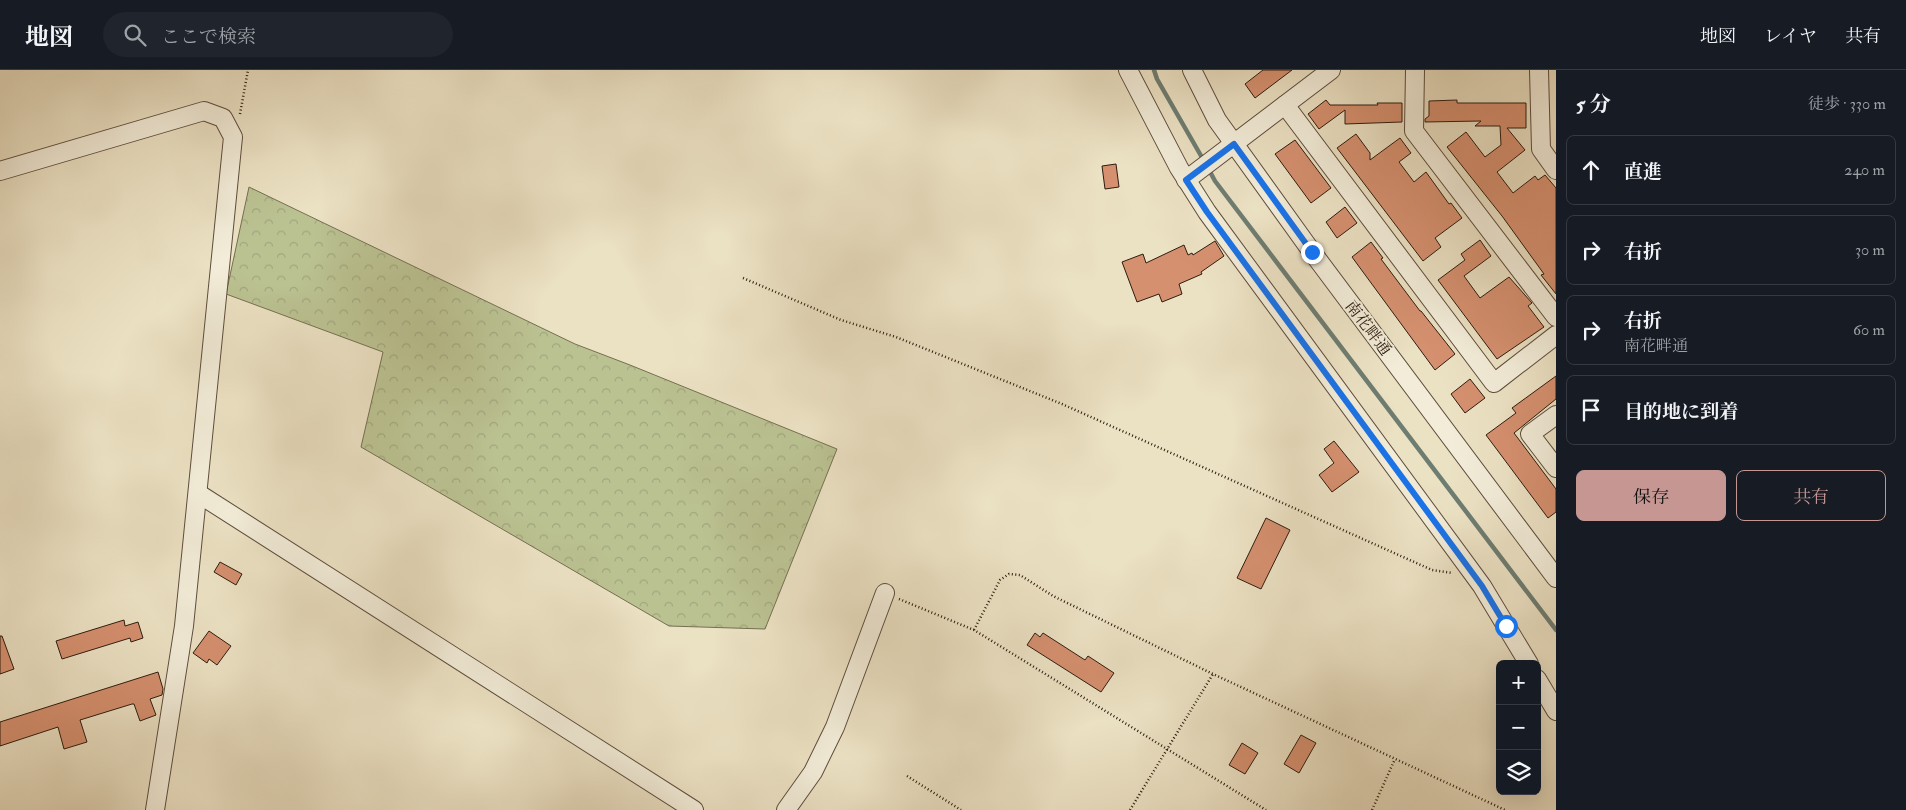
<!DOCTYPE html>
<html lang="ja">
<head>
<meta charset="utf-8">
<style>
  body { margin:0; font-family:"IM FELL Double Pica","Noto Serif JP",serif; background:#20242c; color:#f1f3f6 }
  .controls { position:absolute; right:15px; bottom:15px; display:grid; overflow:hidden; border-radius:8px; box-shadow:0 5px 20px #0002 }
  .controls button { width:45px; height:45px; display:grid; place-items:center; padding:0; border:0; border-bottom:1px solid #363941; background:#171b24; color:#f1f3f6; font:25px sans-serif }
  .stop { position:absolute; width:15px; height:15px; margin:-11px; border:4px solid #1a73e8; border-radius:50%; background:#fff }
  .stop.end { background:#1a73e8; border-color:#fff; box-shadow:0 1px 5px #0008 }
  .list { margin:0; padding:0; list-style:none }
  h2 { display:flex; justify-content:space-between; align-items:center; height:65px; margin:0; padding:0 20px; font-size:21px }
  h2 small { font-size:16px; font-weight:400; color:#9ea1a6 }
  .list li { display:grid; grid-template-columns:32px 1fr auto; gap:15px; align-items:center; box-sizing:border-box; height:70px; margin:0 10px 10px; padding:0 10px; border:1px solid #363941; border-radius:8px }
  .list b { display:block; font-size:19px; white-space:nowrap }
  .list p { margin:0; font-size:16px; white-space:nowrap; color:#9ea1a6 }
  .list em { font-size:16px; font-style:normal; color:#9ea1a6 }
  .actions { display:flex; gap:10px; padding:15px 20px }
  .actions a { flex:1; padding:11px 0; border:1px solid #c59692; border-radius:8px; text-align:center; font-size:18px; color:#c59692 }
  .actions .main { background:#c59692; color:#111 }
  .icon { flex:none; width:28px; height:28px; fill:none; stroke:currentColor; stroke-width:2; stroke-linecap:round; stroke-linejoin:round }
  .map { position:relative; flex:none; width:1556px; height:740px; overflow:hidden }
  header { display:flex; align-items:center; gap:30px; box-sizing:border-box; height:70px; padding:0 25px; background:#171b24; border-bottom:1px solid #363941 }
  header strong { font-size:24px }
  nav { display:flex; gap:28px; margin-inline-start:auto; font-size:18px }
  .search { width:350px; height:45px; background:#20242c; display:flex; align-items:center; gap:12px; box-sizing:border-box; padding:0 18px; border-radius:28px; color:#9ea1a6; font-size:19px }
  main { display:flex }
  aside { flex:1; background:#171b24 }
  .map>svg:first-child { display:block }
</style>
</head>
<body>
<header>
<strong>地図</strong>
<div class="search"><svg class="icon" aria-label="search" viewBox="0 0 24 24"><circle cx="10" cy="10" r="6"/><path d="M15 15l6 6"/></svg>ここで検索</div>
<nav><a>地図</a><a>レイヤ</a><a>共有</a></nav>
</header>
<main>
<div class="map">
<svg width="1556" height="740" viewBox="0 0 1556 740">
  <defs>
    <pattern id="forest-crowns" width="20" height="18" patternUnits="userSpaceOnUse" patternTransform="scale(1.25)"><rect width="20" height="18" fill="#bbc292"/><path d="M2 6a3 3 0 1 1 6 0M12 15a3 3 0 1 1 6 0" fill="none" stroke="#a1a67d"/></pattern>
  </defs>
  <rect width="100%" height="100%" fill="#ebe1c3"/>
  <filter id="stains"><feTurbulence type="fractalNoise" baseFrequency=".004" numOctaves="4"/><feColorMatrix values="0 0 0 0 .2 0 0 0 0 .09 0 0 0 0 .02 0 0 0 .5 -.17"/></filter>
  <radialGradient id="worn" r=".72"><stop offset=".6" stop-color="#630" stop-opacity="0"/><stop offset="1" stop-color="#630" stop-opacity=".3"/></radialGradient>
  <path fill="url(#forest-crowns)" stroke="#756f51" d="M249,117L575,274L630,295L837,379L765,559L669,556L361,377L383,282L226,224Z"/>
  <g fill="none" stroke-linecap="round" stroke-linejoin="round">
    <g stroke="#6e7d71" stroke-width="4.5">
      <path d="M1154,0L1157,9L1204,91"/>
      <path d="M1208,98L1215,111L1556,560"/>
    </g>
  </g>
  <g fill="#d5906f" stroke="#2f1c10">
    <path d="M1263,0H1292L1255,28L1245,14Z"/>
    <path d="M1326,30L1330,35H1378L1377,33H1402V52L1345,54V40L1319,59L1308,44Z"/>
    <path d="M1457,30V33H1526V58H1507L1525,80L1497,102L1513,123L1535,106L1538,110L1545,105L1556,118V224L1541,205L1544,204L1502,146L1447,77L1466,62L1485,87L1501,75L1500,56H1475L1481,51L1425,52V49L1429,46V31Z"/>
    <path d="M1356,64L1370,83V90L1400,68L1411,83L1399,92L1414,112L1426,102L1449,134L1451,133L1462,148L1435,168L1441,177L1423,191L1337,78Z"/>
    <path d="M1295,70L1331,118L1311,133L1275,84Z"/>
    <path d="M1116,94L1119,117L1105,119L1102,96Z"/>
    <path d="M1345,137L1357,153L1337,168L1326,152Z"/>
    <path d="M1480,170L1491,186L1464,206L1480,228L1509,207L1532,233L1528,236L1544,257L1497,289L1438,210L1465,190L1461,184Z"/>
    <path d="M1215,171L1224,186L1201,202L1202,204L1179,214L1182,224L1162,232L1159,224L1137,232L1122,192L1143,184L1146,193L1184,175L1188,185L1192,183L1193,185Z"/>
    <path d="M1371,172L1383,188L1381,189L1420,241H1421L1455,284L1435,300L1352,187Z"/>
    <path d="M1556,306V329L1514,363L1556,419V442L1548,448L1486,365L1516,343L1512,338Z"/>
    <path d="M1470,309L1485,328L1465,343L1451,324Z"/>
    <path d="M1334,371L1359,402L1332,422L1319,405L1334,393L1324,379Z"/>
    <path d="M1266,448L1290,460L1261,519L1237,508Z"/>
    <path d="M220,492L242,504L236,515L214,502Z"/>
    <path d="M124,550L125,556L138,552L143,568L131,572L130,568L62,589L56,571Z"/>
    <path d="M209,561L231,576L217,595L209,589L207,593L193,583Z"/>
    <path d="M1035,563L1040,567L1043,563L1085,590L1088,586L1114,603L1101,622L1027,575Z"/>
    <path d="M0,566H2L14,599L0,604Z"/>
    <path d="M158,602L163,619L162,625L150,629L156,645L140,651L134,634H132L80,650L87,672L64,679L58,657L0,676V652Z"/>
    <path d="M1301,665L1316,673L1299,703L1284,694Z"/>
    <path d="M1242,673L1258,683L1245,704L1229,695Z"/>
  </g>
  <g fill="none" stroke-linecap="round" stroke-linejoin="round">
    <g stroke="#5e4d3d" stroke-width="20">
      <g id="minor">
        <path d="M1128,0L1179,98L1207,142L1482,516L1529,594"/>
        <path d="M1192,0L1217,50L1312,182L1556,508"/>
        <path d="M1415,0L1414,61L1556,247"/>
        <path d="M1539,0L1541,79L1556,100"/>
        <path d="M1285,35L1494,313L1556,265"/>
        <path d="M0,101L204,41L223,48L233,67L184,556L155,740"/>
        <path d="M1186,110L1331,0"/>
        <path d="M1556,345L1530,364L1556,398"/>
        <path d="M199,424L694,740"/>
        <path d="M1537,609L1556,641"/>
        <path d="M786,740L813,702L835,657L885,523"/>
      </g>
    </g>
    <g stroke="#2f1c10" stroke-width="2.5" stroke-dasharray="1 2.5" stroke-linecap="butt">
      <path d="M240,44L248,0"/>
      <path d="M743,208L841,250L896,267L1062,334L1432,500L1453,503"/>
      <path d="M899,529L974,560L1266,740"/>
      <path d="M974,560L1000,510L1009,504L1020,505L1053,526L1213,604L1505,740"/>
      <path d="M907,706L961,740"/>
      <path d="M1130,740L1213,604"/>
      <path d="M1372,740L1395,689"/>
    </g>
    <use href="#minor" stroke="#f2ecd8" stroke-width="18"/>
  </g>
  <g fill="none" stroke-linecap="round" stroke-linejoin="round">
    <path stroke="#1a73e8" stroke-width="6" d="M1312,182L1234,74L1186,110L1207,142L1482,516L1506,556"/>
  </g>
  <g text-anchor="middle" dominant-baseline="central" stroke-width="4" stroke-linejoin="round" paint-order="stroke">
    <g font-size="16" fill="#2f1c10" stroke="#f2ecd8">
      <text transform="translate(1368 258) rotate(53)">南花畔通</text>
    </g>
  </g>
  <rect width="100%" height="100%" filter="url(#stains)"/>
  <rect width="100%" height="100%" fill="url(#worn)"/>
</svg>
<div class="controls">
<button>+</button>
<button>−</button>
<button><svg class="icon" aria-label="layers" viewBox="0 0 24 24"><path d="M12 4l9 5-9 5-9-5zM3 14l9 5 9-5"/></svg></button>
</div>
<div class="stop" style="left:1506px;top:556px"></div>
<div class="stop end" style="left:1312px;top:182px"></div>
</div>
<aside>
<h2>5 分<small>徒歩 · 330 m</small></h2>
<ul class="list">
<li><svg class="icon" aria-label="ahead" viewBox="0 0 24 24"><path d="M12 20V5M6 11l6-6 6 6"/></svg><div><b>直進</b></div><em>240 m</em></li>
<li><svg class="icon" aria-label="right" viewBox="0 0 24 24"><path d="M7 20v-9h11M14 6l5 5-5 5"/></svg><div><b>右折</b></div><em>30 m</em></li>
<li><svg class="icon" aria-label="right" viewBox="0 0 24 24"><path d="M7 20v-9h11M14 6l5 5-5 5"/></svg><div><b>右折</b><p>南花畔通</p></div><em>60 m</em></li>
<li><svg class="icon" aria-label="arrive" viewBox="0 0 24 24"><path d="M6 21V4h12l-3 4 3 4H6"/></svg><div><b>目的地に到着</b></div></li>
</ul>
<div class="actions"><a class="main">保存</a><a>共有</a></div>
</aside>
</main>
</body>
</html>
